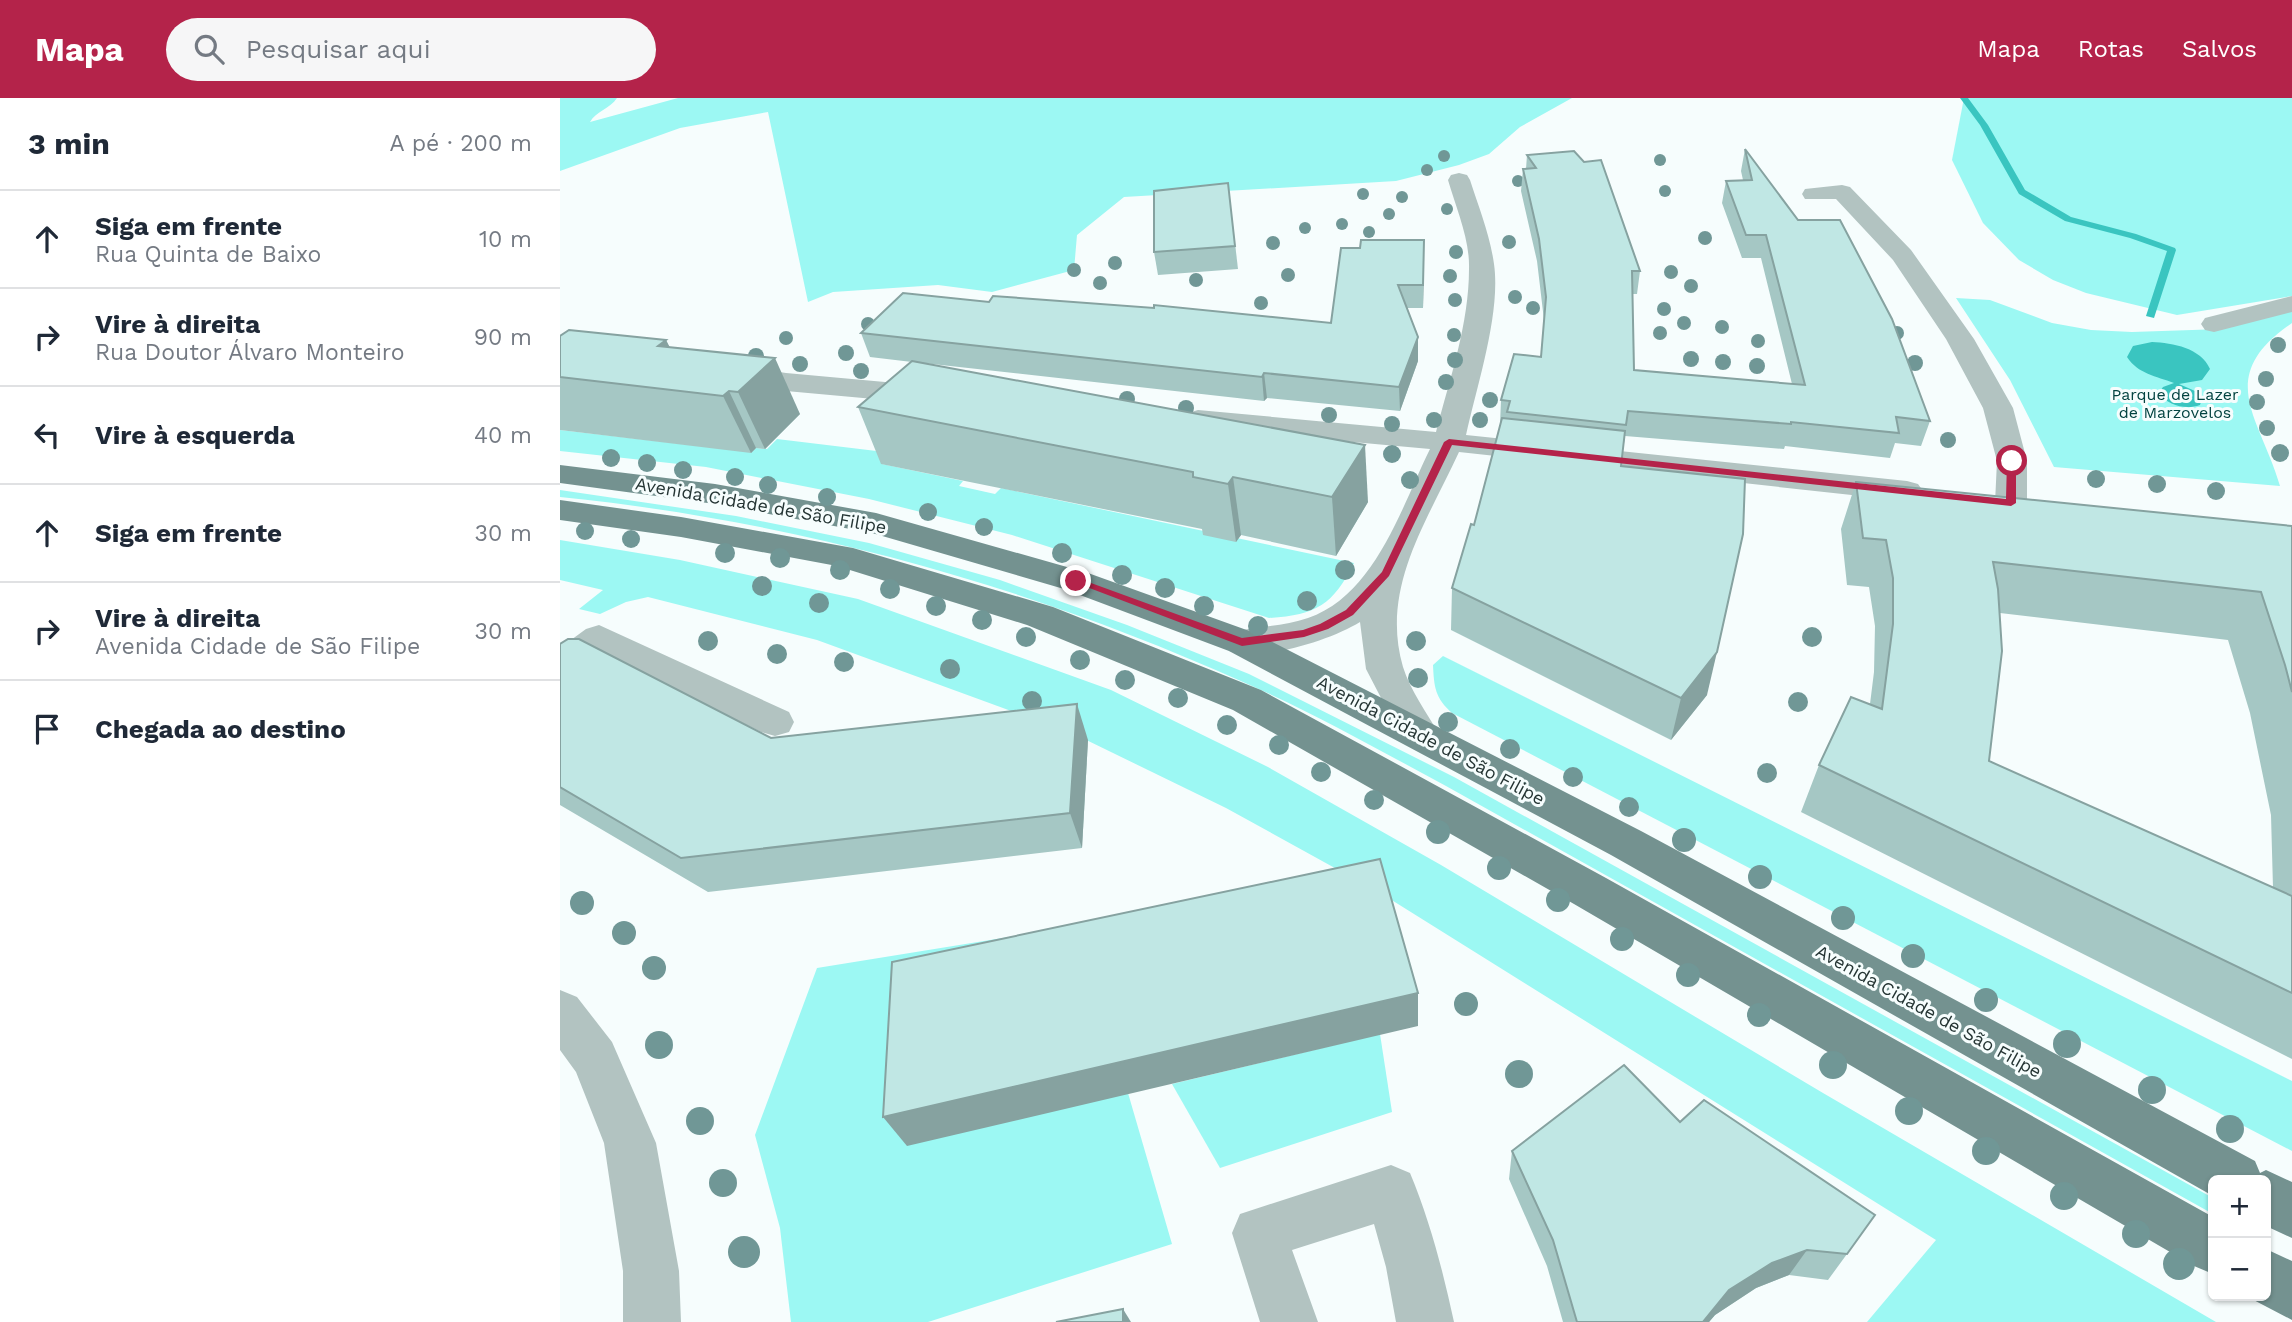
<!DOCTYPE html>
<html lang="pt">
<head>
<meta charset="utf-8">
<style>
  body { margin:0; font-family:"Work Sans",sans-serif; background:#f6f6f7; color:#1f2937 }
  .controls { position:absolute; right:21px; bottom:21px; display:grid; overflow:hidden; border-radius:10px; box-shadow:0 2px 5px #0004 }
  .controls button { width:63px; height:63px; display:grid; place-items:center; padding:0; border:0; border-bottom:2px solid #e0e1e3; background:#fff; color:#1f2937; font:35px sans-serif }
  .stop { position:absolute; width:21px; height:21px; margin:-16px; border:5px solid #b4234a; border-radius:50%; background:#fff }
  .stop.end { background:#b4234a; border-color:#fff; box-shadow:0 2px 7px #0008 }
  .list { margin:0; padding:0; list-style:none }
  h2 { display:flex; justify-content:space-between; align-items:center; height:91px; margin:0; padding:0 28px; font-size:30px }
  h2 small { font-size:23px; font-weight:400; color:#747a83 }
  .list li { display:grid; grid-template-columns:46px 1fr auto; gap:21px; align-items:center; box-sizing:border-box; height:98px; padding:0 28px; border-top:2px solid #e0e1e3 }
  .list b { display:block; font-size:26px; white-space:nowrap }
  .list p { margin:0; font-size:23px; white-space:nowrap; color:#747a83 }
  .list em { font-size:23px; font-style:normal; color:#747a83 }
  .icon { flex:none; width:38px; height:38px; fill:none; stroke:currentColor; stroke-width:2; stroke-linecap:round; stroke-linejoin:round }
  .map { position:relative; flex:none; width:1732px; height:1224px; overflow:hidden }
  header { display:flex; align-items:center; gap:42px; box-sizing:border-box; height:98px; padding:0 35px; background:#b4234a; color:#fff }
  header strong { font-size:33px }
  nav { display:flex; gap:38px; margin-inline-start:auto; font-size:24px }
  .search { width:490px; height:63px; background:#f6f6f7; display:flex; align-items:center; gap:18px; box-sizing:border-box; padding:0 24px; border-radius:38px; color:#747a83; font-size:26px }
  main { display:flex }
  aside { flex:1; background:#fff }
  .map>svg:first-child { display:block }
</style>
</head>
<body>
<header>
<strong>Mapa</strong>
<div class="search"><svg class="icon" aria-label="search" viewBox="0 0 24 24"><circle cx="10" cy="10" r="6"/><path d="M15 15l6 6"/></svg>Pesquisar aqui</div>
<nav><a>Mapa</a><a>Rotas</a><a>Salvos</a></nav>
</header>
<main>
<aside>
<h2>3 min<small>A pé · 200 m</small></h2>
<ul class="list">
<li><svg class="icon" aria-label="ahead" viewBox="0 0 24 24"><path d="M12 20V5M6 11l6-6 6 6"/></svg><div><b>Siga em frente</b><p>Rua Quinta de Baixo</p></div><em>10 m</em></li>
<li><svg class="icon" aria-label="right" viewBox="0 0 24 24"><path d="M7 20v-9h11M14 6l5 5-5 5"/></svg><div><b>Vire à direita</b><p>Rua Doutor Álvaro Monteiro</p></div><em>90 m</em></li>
<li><svg class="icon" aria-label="left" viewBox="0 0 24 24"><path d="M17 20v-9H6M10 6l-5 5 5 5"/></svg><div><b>Vire à esquerda</b></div><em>40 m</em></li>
<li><svg class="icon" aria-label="ahead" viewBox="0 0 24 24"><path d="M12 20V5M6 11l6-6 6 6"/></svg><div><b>Siga em frente</b></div><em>30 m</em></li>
<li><svg class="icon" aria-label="right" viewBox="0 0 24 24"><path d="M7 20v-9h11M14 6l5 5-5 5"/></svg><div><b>Vire à direita</b><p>Avenida Cidade de São Filipe</p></div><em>30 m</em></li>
<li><svg class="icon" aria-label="arrive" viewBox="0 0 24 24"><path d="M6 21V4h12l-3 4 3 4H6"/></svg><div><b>Chegada ao destino</b></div></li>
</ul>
</aside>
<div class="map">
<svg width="1732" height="1224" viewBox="0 0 1732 1224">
  <rect width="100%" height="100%" fill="#f6fdfd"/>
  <g fill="#9cf8f3">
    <path d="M0,0H57C50,11 36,13 30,24L118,0H1012L960,29L929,56L899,67L836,83L564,99L517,137L514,172L432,194L378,187L273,194L248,204L208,14L120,30L0,73Z"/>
    <path d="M1404,0H1732V198L1617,217L1526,195L1493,182L1459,162L1423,125L1392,62Z"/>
    <path d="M1396,200L1430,202L1492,225L1531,232L1572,234L1662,231L1732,213V225C1653,279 1700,319 1720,388L1494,369L1450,282Z"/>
    <path d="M0,332L191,354L196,350L207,351L217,341L333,355L322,366L403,383L399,388L435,396L441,390L794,465C773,507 756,517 709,520L452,437L309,401L146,369L0,353Z"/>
    <path d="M0,392L176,418L309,445L440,482L567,527L689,576L894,679L1653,1100V1116L886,688C819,652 752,614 683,584C467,487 236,423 0,399Z"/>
    <path d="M0,442L120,462L298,501L551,592L708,669L881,767L1263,995L1656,1224H1307L1376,1142L822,796L666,710L514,636L257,542L88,499L66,504L40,516L19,511L43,492L0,482Z"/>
    <path d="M883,558L1732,983V1053L892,615C875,600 874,589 873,567Z"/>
    <path d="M473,835L568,995L612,1146L368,1224H231L220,1130L195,1037L257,870Z"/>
    <path d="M820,936L832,1014L660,1070L612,986Z"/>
  </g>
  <path fill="#3ac5c0" d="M1592,244C1613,245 1641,250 1650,271L1642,282L1619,286L1635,293L1642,301L1640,307C1626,312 1608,308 1599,295L1603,289L1614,285C1596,278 1578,276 1567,259L1573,248Z"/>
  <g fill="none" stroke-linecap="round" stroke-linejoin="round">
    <path fill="#3ac5c0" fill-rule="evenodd" d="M1400,0H1408L1428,27L1465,92L1511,119L1576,136L1615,150L1616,152L1594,220L1586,218L1607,153L1570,140L1505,123L1459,96L1420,27Z"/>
    <g fill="#b2c3c1" fill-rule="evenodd">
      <path d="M899,75L907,77L910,82C919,110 930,137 934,166C941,215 917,287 906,337L1347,383L1358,386L1363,393L1358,400L1347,403L899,354C867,424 820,490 843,569C850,592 867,615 879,636L873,646L859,651L845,646L806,571L800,524C769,543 704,563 669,553L664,544L669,535C695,528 723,529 748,520C815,497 841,410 870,351L638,330L628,327L623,321L628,315L638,312L876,334C890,280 909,226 909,171C910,141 896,110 888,82L891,77Z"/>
      <path d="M1282,87L1290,89L1351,152L1414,241L1453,310L1467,363V405L1462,412L1451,415L1440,412L1435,405L1437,363L1423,310L1386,241L1333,162L1276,101H1245L1242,96L1245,91Z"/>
      <path d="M1732,198V214L1654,234L1645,232L1641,226L1645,220Z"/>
      <path d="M175,267L226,275L369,288L379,291L383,297L379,303L369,306L226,293L165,281L161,275L165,269Z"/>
      <path d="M39,527L229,614L234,624L229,634L215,638L201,634L42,556L13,578L0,582V550L26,531Z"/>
      <path d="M0,892L17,899L52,944L96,1045L119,1173L121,1224H63V1173L44,1045L16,974L0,952Z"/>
      <path d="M831,1067L850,1075C870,1123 883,1173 894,1224H836L826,1169L814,1126L732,1152L758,1224H700L672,1135L680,1116Z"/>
    </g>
    <g fill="#749290" fill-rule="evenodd">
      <path d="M0,367L155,386L316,415L528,475L695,535L1081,733L1695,1063L1700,1075L1706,1072L1732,1084V1140L1706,1128V1082H1653V1098L1051,757L669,553L504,491L312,435L155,406L0,385Z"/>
      <path d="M0,402L121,419L293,450L493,509L701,592L1046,780L1653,1119V1176L1634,1168L1014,806L673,612L467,527L277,468L121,439L0,422Z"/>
      <path d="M1706,1151L1732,1163V1222L1686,1198H1706Z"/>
    </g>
  </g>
  <g fill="#709796">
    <circle cx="884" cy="58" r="6"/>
    <circle cx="1100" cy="62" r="6"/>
    <circle cx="867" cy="72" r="6"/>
    <circle cx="958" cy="83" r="6"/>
    <circle cx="1105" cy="93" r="6"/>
    <circle cx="803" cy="96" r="6"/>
    <circle cx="842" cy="99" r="6"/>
    <circle cx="887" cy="111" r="6"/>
    <circle cx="829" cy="116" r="6"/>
    <circle cx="782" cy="126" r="6"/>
    <circle cx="745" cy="130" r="6"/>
    <circle cx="809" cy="134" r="6"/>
    <circle cx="1145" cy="140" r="7"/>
    <circle cx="949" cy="144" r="7"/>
    <circle cx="713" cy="145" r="7"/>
    <circle cx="896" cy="154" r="7"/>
    <circle cx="555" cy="165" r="7"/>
    <circle cx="514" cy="172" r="7"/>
    <circle cx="1111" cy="174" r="7"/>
    <circle cx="728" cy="177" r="7"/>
    <circle cx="890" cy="178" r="7"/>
    <circle cx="636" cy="182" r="7"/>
    <circle cx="540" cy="185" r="7"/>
    <circle cx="1131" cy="188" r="7"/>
    <circle cx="955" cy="199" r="7"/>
    <circle cx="895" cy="202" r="7"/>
    <circle cx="701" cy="205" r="7"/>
    <circle cx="973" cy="210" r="7"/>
    <circle cx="1104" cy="211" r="7"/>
    <circle cx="1124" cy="225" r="7"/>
    <circle cx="308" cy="226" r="7"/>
    <circle cx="1162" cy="229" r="7"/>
    <circle cx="1100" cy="235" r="7"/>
    <circle cx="1337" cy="235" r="7"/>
    <circle cx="894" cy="237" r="7"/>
    <circle cx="226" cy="240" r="7"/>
    <circle cx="1198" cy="243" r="7"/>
    <circle cx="1718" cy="247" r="8"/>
    <circle cx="286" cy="255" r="8"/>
    <circle cx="196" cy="258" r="8"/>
    <circle cx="1131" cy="261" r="8"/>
    <circle cx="895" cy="262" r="8"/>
    <circle cx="1163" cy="264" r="8"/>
    <circle cx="1355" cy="265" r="8"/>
    <circle cx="240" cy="266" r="8"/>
    <circle cx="1197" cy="268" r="8"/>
    <circle cx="301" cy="273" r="8"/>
    <circle cx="1706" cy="281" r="8"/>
    <circle cx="886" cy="284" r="8"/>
    <circle cx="567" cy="301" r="8"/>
    <circle cx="930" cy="302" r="8"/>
    <circle cx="1697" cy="304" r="8"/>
    <circle cx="626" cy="310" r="8"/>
    <circle cx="769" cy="317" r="8"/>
    <circle cx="874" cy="322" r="8"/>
    <circle cx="920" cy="322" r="8"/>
    <circle cx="832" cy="326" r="8"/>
    <circle cx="1707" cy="330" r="8"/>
    <circle cx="1388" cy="342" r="8"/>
    <circle cx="1720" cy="355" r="9"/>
    <circle cx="832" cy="356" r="9"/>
    <circle cx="51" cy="360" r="9"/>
    <circle cx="87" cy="365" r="9"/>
    <circle cx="123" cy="372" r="9"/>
    <circle cx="175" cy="379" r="9"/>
    <circle cx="1536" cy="381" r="9"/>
    <circle cx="850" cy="382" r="9"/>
    <circle cx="1597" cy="386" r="9"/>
    <circle cx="208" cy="387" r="9"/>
    <circle cx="1656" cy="393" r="9"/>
    <circle cx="267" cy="399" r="9"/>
    <circle cx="368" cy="414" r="9"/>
    <circle cx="424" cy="429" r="9"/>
    <circle cx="25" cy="433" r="9"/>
    <circle cx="71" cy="441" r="9"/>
    <circle cx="165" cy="455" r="10"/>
    <circle cx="502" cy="455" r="10"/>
    <circle cx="220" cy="460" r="10"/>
    <circle cx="280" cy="472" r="10"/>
    <circle cx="785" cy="472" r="10"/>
    <circle cx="562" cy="477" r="10"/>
    <circle cx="202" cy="488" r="10"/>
    <circle cx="605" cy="490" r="10"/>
    <circle cx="330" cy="491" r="10"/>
    <circle cx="747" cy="503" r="10"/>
    <circle cx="259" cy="505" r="10"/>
    <circle cx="376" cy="508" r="10"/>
    <circle cx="644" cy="508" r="10"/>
    <circle cx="422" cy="522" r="10"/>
    <circle cx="698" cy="528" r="10"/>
    <circle cx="466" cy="539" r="10"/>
    <circle cx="1252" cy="539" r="10"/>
    <circle cx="148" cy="543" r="10"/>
    <circle cx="856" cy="543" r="10"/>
    <circle cx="217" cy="556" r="10"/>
    <circle cx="520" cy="562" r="10"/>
    <circle cx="284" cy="564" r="10"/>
    <circle cx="390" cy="571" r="10"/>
    <circle cx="858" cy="580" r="10"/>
    <circle cx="565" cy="582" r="10"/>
    <circle cx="618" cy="600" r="10"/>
    <circle cx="472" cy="603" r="10"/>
    <circle cx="1238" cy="604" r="10"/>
    <circle cx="888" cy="624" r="10"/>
    <circle cx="667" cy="627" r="10"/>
    <circle cx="719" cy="647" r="10"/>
    <circle cx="950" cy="651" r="10"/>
    <circle cx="761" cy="674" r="10"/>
    <circle cx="1207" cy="675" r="10"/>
    <circle cx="1013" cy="679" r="10"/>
    <circle cx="814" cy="702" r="10"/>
    <circle cx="1069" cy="709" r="10"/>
    <circle cx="878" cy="734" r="12"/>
    <circle cx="1124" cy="742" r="12"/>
    <circle cx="939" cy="770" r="12"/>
    <circle cx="1200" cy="779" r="12"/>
    <circle cx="998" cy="802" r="12"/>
    <circle cx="22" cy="805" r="12"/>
    <circle cx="1283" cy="820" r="12"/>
    <circle cx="64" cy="835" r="12"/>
    <circle cx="1062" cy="841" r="12"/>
    <circle cx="1353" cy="858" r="12"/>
    <circle cx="94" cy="870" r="12"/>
    <circle cx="1128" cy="877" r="12"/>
    <circle cx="1426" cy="902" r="12"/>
    <circle cx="906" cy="906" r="12"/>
    <circle cx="1199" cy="917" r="12"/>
    <circle cx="1507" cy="946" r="14"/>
    <circle cx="99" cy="947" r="14"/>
    <circle cx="1273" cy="967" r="14"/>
    <circle cx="959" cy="976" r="14"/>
    <circle cx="1592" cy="992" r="14"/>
    <circle cx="1349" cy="1013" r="14"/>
    <circle cx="140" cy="1023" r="14"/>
    <circle cx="1670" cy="1031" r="14"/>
    <circle cx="1426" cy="1053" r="14"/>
    <circle cx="163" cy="1085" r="14"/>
    <circle cx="1504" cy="1098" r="14"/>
    <circle cx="1576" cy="1136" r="14"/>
    <circle cx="184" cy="1154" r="16"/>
    <circle cx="1619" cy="1166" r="16"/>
  </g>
  <g fill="#a5c7c4" fill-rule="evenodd">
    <path d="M1185,51L1370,323L1361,348L1335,345L1330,360L1225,348L1224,351L1065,338L1061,368L1147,597L1111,642L891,532L892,490L914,427L940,327L941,302L981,259L984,222L977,163L961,93L963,71H966L967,57L1080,173L1077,196H1072L1074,272L1232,286L1201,160H1182L1162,105L1166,83L1183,82L1181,73Z"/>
    <path d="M668,85L678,171L598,177L594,154Z"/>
    <path d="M864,165L863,210H847L858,239V263L840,313L707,300L704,303L354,264L808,404L776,458L681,437L676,444L643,437L642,431L321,366L298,309L352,264L310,259L301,235L429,204L771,225Z"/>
    <path d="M0,238L106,242L109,249L240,316L205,351L196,350L191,355L0,332Z"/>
    <path d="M1296,384L1732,428V961L1241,714L1259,667L1310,606L1314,574L1315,528L1309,489L1287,487L1281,431ZM1440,515L1668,542L1690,615L1711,717L1713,790L1429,663Z"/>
    <path d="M0,546L211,640L528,642L522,750L148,794L0,707Z"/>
    <path d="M1120,1024L1287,1156L1268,1182L1229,1177L1196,1190L1155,1217L1149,1224H1003L987,1168L949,1081L952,1053Z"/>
  </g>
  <g fill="#86a2a0">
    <path d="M864,142V165L863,210V187Z"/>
    <path d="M858,239V263L840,313L839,289Z"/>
    <path d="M106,242L133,294L98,248Z"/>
    <path d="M215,260L240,316L205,351L178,294Z"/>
    <path d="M704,275L707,300L704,303L702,279Z"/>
    <path d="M169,293L196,350L191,355L163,298Z"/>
    <path d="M805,347L808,404L776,458L772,399Z"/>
    <path d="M673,379L681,437L676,444L668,386Z"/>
    <path d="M1157,554L1147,597L1111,642L1121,600Z"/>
    <path d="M517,606L528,642L522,750L510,715Z"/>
    <path d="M858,895V928L347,1048L323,1019Z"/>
    <path d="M1247,1152L1229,1177L1196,1190L1155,1217L1149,1224H1143L1169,1192L1212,1165Z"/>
    <path d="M563,1211L571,1224H563Z"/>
  </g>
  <g fill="#c0e7e4" stroke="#86a2a0" stroke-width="2">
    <path d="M1185,51L1238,122H1280L1332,221L1370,323L1336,319L1339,335L1231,324V326L1068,313L1066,327L947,314L950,303L941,302L954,256L981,259L986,199L979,141L963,71L976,70L967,57L1014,53L1024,64L1041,62L1080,173H1072L1074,272L1245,287L1206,137H1186L1166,83L1192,82Z"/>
    <path d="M668,85L675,148L594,154V93Z"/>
    <path d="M801,142H864L863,187H838L858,239L839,289L704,275L702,279L301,235L343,195L429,204L433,198L594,210V207L771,225L781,150H800Z"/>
    <path d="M9,232L106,242L98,248L215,260L178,294L169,293L163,298L0,279V238Z"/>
    <path d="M352,263L805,347L772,399L673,379L668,386L633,379V374L298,309Z"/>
    <path d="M942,320L1065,333L1061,368L1185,381L1183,436L1157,554L1121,600L892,490L911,426L914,427Z"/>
    <path d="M1296,384L1732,428V594L1725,567L1701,494L1433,464L1438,491L1442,553L1429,663L1732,798V895L1259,667L1291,599L1322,611L1333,526V480L1326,442L1303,440Z"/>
    <path d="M8,541H19L211,640L517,606L510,715L121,760L0,689V546Z"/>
    <path d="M820,761L858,895L323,1019L332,864Z"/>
    <path d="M1064,967L1120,1024L1144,1002L1315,1117L1287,1156L1247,1152L1212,1165L1169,1192L1143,1224H1017L993,1142L952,1053Z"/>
    <path d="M563,1211V1224H496Z"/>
  </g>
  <path fill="#b4234a" d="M889,341L1446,401L1447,363L1452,360L1456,363V405L1451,408L892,347L829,478L793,517L768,531L744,539L682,548L511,483L520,481L682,540L743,532L760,526L786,512L822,474L884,344Z"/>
  <g text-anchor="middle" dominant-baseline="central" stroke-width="6" stroke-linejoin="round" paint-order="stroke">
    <g font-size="16" fill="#034341" stroke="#f6fdfd">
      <text x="1615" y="296">Parque de Lazer<tspan x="1615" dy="18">de Marzovelos</tspan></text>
    </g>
    <g font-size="18" fill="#253534" stroke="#f6fdfd">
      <text transform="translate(201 407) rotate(10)">Avenida Cidade de São Filipe</text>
      <text transform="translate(871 642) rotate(28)">Avenida Cidade de São Filipe</text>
      <text transform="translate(1369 913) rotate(29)">Avenida Cidade de São Filipe</text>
    </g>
  </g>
</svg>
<div class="controls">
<button>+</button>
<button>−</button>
</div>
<div class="stop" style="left:1452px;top:363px"></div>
<div class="stop end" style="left:516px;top:483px"></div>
</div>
</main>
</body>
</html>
